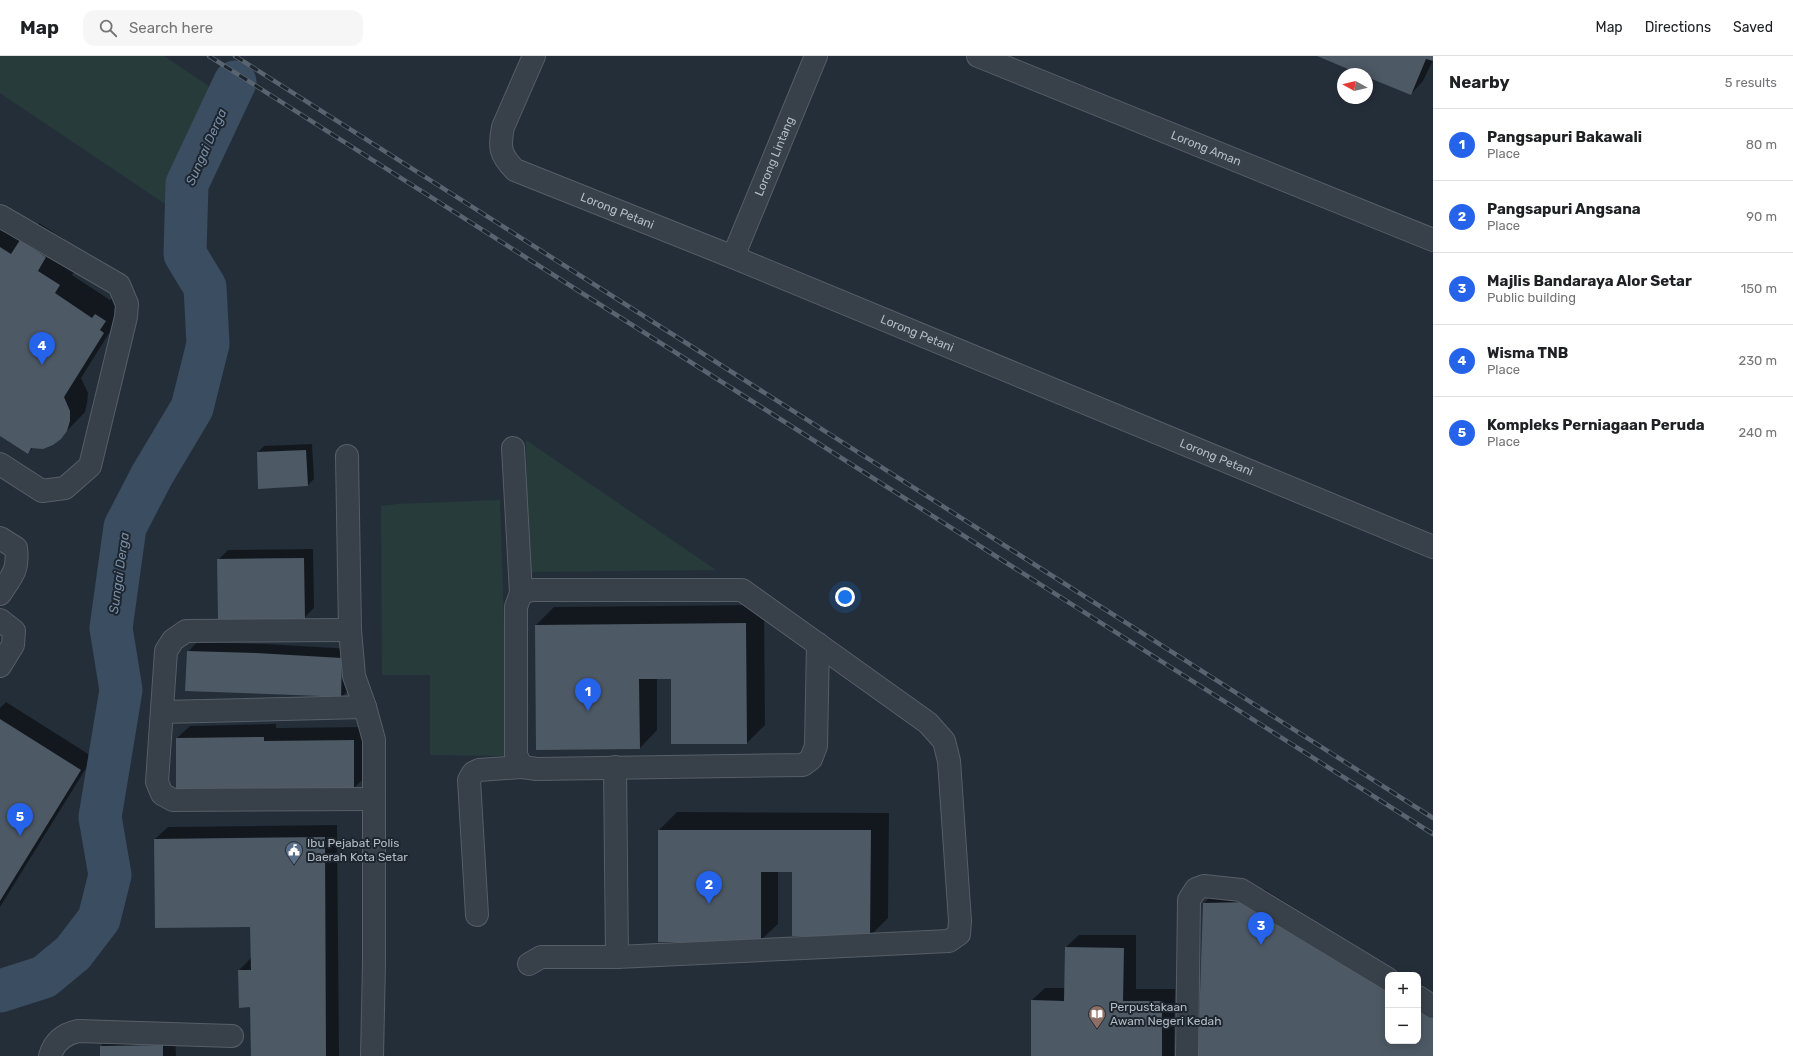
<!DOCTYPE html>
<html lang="en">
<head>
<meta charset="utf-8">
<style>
  body { margin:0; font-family:Rubik,sans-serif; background:#f6f6f6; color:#202124 }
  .controls { position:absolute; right:12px; bottom:12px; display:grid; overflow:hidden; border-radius:8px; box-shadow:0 2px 10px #0003 }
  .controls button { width:36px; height:36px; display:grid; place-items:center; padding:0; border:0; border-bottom:1px solid #e0e0e0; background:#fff; color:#202124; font:20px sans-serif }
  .compass { position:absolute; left:1337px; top:12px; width:36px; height:36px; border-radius:50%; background:#fff; box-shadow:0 2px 10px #0003; rotate:278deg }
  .you { position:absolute; left:845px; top:541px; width:14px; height:14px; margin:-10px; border:3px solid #fff; border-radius:50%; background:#1a73e8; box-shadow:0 0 0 6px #1a73e833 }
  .badge { display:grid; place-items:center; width:26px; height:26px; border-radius:50%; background:#2563eb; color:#fff; font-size:13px; font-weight:700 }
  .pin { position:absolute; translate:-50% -33px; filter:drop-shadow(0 1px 2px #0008) }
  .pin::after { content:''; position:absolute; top:21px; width:14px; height:12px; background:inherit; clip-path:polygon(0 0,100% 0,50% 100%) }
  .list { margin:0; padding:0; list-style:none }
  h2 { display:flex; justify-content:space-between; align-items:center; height:52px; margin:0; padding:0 16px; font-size:17px }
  h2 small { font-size:13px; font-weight:400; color:#757577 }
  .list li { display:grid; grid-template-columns:26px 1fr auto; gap:12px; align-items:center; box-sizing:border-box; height:72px; padding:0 16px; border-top:1px solid #e0e0e0 }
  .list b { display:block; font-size:15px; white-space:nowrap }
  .list p { margin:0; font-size:13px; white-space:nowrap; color:#757577 }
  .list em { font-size:13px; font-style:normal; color:#757577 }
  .icon { flex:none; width:22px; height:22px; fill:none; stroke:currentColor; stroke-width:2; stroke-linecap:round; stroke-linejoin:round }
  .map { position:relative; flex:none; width:1433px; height:1000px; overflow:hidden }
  header { display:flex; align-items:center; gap:24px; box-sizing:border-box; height:56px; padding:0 20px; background:#fff; border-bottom:1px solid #e0e0e0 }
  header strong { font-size:19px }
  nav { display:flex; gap:22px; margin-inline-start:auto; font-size:14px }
  .search { width:280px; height:36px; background:#f6f6f6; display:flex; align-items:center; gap:10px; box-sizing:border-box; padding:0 14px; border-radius:12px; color:#757577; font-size:15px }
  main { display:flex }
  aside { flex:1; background:#fff }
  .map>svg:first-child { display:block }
</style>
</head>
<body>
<header>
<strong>Map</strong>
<div class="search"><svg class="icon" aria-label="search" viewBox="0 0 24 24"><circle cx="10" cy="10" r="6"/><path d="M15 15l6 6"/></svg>Search here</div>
<nav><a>Map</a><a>Directions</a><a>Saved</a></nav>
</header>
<main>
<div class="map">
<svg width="1433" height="1000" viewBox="0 0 1433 1000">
  <rect width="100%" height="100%" fill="#242e39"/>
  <g fill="#273b3b">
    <path d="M0,0H164L222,39L171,152L0,37Z"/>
    <path d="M526,384L716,514L527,516Z"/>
    <path d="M500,444L508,700L430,699V619H382L381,450L397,448Z"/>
  </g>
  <g fill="#0007">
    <path d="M1320,0H1433V4L1423,25L1411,38L1367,20V18H1363Z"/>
    <path d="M8,167L27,179L39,167L64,183L55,197L77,211L72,219L110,244L114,240L121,258L81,322L88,337L87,347L85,356L60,382L33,391L28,397L0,379V173L1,174Z"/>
    <path d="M312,388L314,423L308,429L258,396L264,390Z"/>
    <path d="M313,493L314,552L304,562L218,504L228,494Z"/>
    <path d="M764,549L765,669L747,687L672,622H657V674L640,692L537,693L536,569L554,551Z"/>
    <path d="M197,586L266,588L352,593L350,632L341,642L322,639L188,596Z"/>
    <path d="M6,646L93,701L0,851V652Z"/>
    <path d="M276,668V672L366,671L367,719L354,732L177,682L190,670Z"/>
    <path d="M677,756L889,757L888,862L870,880L793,815H778V868L760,885L659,774Z"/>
    <path d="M337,769L339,1000H252L251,950L239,914L251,902V870L155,783L168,771Z"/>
    <path d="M1264,833L1402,919H1388V985H1418V929L1433,938V1000H1199L1204,847L1217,834Z"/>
    <path d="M1079,879H1136V933H1175L1174,1000H1032V944L1045,932H1065L1066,891Z"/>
    <path d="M113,977H175L176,1000H101V990Z"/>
  </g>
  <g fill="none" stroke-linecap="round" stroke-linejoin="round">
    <path stroke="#3b4d61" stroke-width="43" d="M0,935L44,921L73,897L99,863L110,819L100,761L121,634L111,572L125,471L152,419L192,352L208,288L205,231L185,198L187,128L235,26"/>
  </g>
  <g fill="#4d5965">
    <path d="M1317,0H1433V5L1426,3L1411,39L1367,21V18H1360Z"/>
    <path d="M20,184L46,201L38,215L60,229L55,237L92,262L95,258L106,265L100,274L104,277L64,341L70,355V365L67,375L61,383L53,389L43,393L31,392L28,398L0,380V191L11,198Z"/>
    <path d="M306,394L308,430L258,433L257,396Z"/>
    <path d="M304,502L305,563L218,564L217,503Z"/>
    <path d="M746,567L747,688H671V623H639L640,693L536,694L535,569Z"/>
    <path d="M187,595L256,597L342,602L341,643L321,642V640L185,635Z"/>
    <path d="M0,663L81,714L0,845Z"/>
    <path d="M264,681V685L354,684V733L176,738V682Z"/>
    <path d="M658,774H871L870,881L792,880V816H761V886H658Z"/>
    <path d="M325,781L326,1000H251L250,951L239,952L238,914H251L250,871L155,872L154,783Z"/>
    <path d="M1251,846L1388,930V985H1418V949L1433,958V1000H1198L1203,847Z"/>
    <path d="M1065,891L1124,892L1123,945H1162V1000H1031V944L1064,945Z"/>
    <path d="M163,989V1000H100V990Z"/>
  </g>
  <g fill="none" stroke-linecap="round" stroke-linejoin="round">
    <g stroke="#565e67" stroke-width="24">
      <g id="minor">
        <path id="s1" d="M534,0L503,71C499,91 500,99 515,114L733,201L1433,491"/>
        <path id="s2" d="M978,0L1433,184"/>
        <path d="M0,160L119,229L127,248L126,261L90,410L65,432L42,435L0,408"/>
        <path id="s3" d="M733,201L816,0"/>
        <path d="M513,392L521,537L516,551V699L522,711"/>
        <path d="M347,400L350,574L354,620L365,651L374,684V907L372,1000"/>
        <path d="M0,482L16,492C19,514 12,520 0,538"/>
        <path d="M521,537L532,534H742L928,667L944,685L949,705L960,865L959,878L949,885L617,901H541L529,908"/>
        <path d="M0,564L14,575L13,589L0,610"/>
        <path d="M350,574L186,575L173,584L166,595L157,726L162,738L173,744L374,743"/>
        <path d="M162,656L365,651"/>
        <path d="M615,711L617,901"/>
        <path d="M477,859L469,724L473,717L479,714L522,711L537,713L803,709L811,703L816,690L818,588"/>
        <path d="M1418,941L1433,951"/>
        <path d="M50,1000C54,986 64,978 78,975L232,980"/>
        <path d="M1187,1000L1189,844L1196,833L1204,830L1241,834L1388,923"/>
      </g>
    </g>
    <use href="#minor" stroke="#384049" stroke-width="22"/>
    <g stroke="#5a6470" stroke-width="4.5">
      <g id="rail">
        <path d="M209,0L1433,778"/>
        <path d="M235,0L1433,762"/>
      </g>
    </g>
    <use href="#rail" stroke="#1d252e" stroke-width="3" stroke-dasharray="9" stroke-linecap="butt"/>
  </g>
  <defs>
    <g id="civic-pin" transform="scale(0.9)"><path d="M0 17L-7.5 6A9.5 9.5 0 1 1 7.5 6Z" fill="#5c6f8a" stroke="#1d252e"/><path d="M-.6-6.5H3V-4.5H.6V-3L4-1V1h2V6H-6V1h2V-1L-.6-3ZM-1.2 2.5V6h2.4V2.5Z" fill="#fff"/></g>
    <g id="library-pin" transform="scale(0.9)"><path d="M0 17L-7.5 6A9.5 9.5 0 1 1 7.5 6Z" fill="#8d6e63" stroke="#1d252e"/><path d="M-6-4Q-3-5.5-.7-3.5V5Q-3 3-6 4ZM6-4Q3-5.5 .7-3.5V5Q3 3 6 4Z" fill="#fff"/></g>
  </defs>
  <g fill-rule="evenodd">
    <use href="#civic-pin" x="294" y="794"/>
    <use href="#library-pin" x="1097" y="958"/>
  </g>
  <g text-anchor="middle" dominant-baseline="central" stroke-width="4" stroke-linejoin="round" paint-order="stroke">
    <g font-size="12" fill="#b3bbc5" stroke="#1d252e">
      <text stroke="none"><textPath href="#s2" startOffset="246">Lorong Aman</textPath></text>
      <text stroke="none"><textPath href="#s3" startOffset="109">Lorong Lintang</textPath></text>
      <text stroke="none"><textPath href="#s1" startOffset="235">Lorong Petani</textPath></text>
      <text stroke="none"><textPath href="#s1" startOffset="559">Lorong Petani</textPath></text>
      <text stroke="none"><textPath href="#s1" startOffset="883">Lorong Petani</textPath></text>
    </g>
    <g font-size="12" fill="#b3bbc5" stroke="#1d252e" text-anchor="start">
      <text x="307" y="787">Ibu Pejabat Polis<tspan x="307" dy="14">Daerah Kota Setar</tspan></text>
      <text x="1110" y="951">Perpustakaan<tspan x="1110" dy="14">Awam Negeri Kedah</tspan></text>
    </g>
    <g font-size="13" font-style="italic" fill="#768da6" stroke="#1d252e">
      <text transform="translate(206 91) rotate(-66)">Sungai Derga</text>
      <text transform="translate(119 517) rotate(-82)">Sungai Derga</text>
    </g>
  </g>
</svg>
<div class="controls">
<button>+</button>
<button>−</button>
</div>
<svg class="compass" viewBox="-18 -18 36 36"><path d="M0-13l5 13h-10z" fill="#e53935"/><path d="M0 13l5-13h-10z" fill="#757577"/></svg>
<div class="you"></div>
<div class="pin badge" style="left:588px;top:655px">1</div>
<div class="pin badge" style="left:709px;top:848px">2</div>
<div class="pin badge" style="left:1261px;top:889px">3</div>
<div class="pin badge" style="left:42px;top:309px">4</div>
<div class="pin badge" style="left:20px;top:780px">5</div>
</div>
<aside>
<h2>Nearby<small>5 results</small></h2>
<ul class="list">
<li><span class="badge">1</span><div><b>Pangsapuri Bakawali</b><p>Place</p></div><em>80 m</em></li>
<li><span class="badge">2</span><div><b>Pangsapuri Angsana</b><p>Place</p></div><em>90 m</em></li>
<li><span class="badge">3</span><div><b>Majlis Bandaraya Alor Setar</b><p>Public building</p></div><em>150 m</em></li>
<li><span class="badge">4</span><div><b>Wisma TNB</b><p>Place</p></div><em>230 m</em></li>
<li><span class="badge">5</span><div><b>Kompleks Perniagaan Peruda</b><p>Place</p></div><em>240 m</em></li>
</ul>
</aside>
</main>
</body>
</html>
